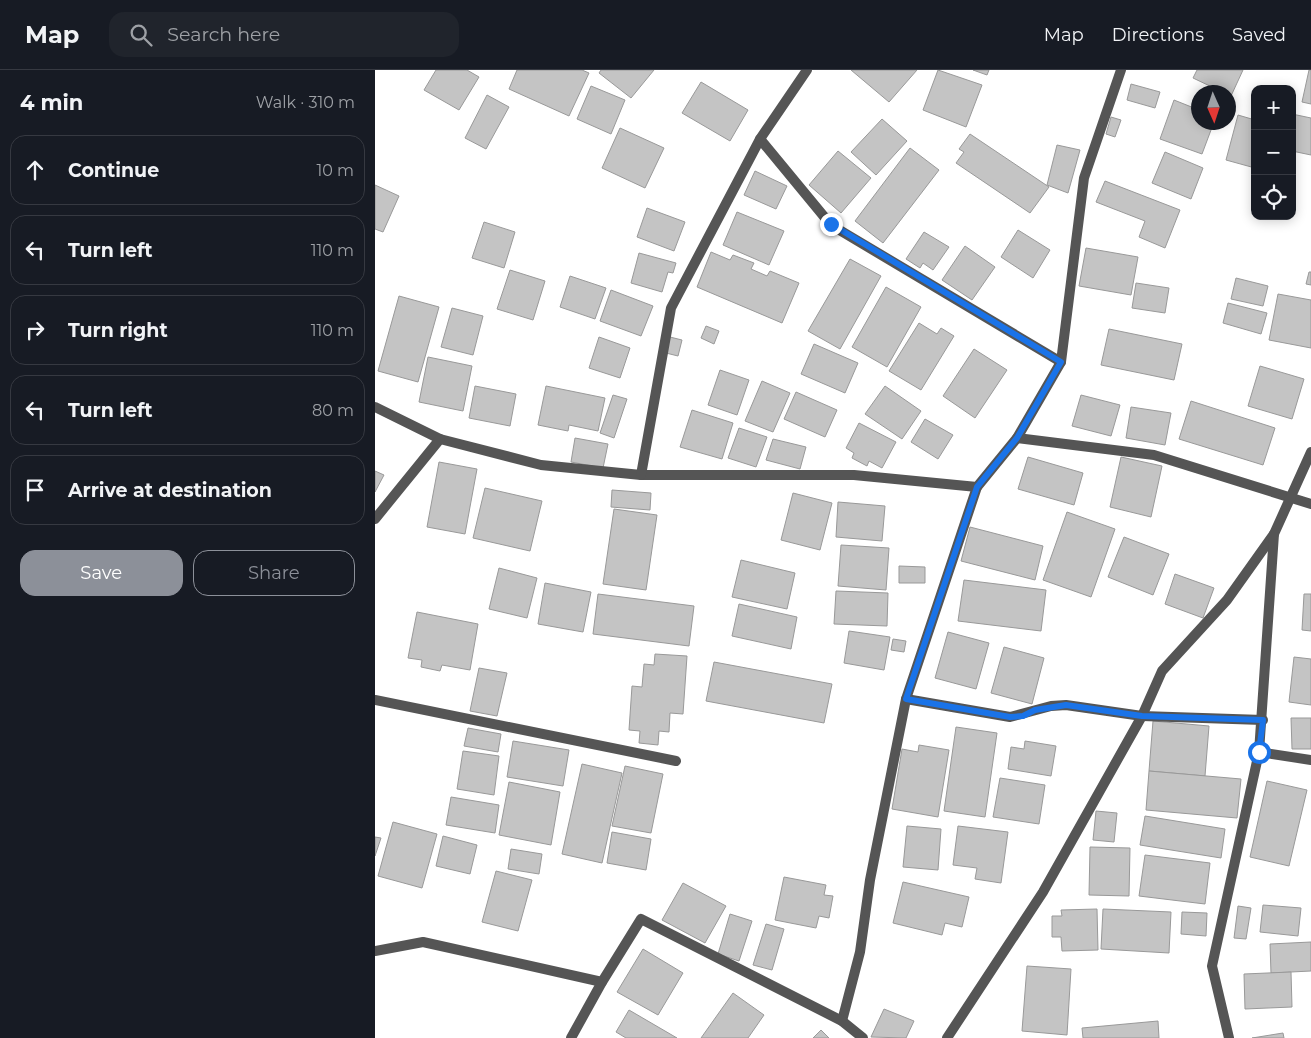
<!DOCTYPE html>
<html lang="en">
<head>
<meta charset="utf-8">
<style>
  body { margin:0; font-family:Montserrat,sans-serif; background:#20242c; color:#f1f3f6 }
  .controls { position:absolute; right:15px; top:15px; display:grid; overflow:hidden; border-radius:10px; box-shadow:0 2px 12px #0003 }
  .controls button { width:45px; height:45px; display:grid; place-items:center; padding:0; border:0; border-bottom:1px solid #363941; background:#171b24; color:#f1f3f6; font:25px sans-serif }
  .compass { position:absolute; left:816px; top:15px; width:45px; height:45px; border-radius:50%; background:#171b24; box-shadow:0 2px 12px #0003; rotate:177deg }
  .stop { position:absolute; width:15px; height:15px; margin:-11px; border:4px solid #1a73e8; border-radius:50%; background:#fff }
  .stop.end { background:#1a73e8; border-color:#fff; box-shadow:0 1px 5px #0008 }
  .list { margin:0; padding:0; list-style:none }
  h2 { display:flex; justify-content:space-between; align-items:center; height:65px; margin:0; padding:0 20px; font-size:21px }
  h2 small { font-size:16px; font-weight:400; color:#9ea1a6 }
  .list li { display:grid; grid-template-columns:32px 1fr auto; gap:15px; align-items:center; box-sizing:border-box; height:70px; margin:0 10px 10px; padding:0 10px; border:1px solid #363941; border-radius:15px }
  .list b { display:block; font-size:19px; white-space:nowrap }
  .list em { font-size:16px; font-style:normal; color:#9ea1a6 }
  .actions { display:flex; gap:10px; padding:15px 20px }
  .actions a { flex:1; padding:11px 0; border:1px solid #8c9099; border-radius:15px; text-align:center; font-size:18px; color:#8c9099 }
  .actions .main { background:#8c9099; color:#fff }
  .icon { flex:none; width:28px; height:28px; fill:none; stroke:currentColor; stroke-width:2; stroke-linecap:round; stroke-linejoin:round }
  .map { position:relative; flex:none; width:936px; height:968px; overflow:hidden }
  header { display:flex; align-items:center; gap:30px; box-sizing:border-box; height:70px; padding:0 25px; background:#171b24; border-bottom:1px solid #363941 }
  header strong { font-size:24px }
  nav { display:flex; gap:28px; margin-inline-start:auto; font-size:18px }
  .search { width:350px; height:45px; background:#20242c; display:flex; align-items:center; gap:12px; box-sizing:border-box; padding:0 18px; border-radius:15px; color:#9ea1a6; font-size:19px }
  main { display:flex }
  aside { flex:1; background:#171b24 }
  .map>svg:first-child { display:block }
</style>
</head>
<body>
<header>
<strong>Map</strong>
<div class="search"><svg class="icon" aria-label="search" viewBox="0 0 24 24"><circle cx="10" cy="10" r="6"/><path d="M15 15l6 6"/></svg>Search here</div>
<nav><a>Map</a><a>Directions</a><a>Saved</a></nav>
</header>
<main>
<aside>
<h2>4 min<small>Walk · 310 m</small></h2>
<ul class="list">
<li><svg class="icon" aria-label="ahead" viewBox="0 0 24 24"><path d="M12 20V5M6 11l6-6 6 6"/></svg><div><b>Continue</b></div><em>10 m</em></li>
<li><svg class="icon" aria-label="left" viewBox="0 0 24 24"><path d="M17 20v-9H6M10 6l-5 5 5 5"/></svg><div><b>Turn left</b></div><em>110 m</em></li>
<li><svg class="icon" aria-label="right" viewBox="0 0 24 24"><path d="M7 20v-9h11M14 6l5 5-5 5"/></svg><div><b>Turn right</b></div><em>110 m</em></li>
<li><svg class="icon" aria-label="left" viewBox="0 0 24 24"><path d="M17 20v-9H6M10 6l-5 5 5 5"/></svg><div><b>Turn left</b></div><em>80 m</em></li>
<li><svg class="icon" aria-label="arrive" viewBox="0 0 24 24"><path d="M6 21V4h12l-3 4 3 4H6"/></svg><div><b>Arrive at destination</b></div></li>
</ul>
<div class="actions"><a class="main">Save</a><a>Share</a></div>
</aside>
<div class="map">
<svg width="936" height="968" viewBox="0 0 936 968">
  <rect width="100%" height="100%" fill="#fff"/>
  <g fill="#c4c4c4" stroke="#999">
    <path d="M61,0H92L104,7L84,40L49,20Z"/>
    <path d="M142,0H207L214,3L194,46L134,19Z"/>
    <path d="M226,0H279L256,28L224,3Z"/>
    <path d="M476,0H542L514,32Z"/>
    <path d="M563,0L607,15L591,57L548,40Z"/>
    <path d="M598,0H614L612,5Z"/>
    <path d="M822,0H868L856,26L818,8Z"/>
    <path d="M934,0H936V34L927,32Z"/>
    <path d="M326,12L373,40L355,71L307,43Z"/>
    <path d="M756,14L785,22L780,38L752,30Z"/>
    <path d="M216,16L250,30L236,64L202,49Z"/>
    <path d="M112,25L134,37L111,79L90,68Z"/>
    <path d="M799,30L824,40V52H839L827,84L785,69Z"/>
    <path d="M917,44L936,48V85L917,81Z"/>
    <path d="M863,45L880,50V98L851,90Z"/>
    <path d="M736,47L746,50L740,67L731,64Z"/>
    <path d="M507,49L532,71L501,105L476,82Z"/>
    <path d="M245,58L289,78L270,118L227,98Z"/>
    <path d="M595,64L674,117L655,143L581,93L589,82L584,79Z"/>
    <path d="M682,75L705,80L693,123L672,115Z"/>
    <path d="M535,78L564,100L508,173L480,151Z"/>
    <path d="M463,81L496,108L466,143L434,115Z"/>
    <path d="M790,82L828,98L816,129L777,113Z"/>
    <path d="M380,101L412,116L401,139L369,125Z"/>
    <path d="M730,111L805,140L790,178L764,167L770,151L721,132Z"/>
    <path d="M0,115L24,126L8,162L0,159Z"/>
    <path d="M272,138L310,152L299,181L262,167Z"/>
    <path d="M362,142L409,161L394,195L348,175Z"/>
    <path d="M109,152L140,162L129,198L97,188Z"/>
    <path d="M643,160L675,180L658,208L626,187Z"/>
    <path d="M549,162L574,177L558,200L548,193L545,198L531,189Z"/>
    <path d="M590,176L620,197L597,230L567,210Z"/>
    <path d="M711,178L763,187L756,225L704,216Z"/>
    <path d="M336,182L355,190L358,185L379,193L376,199L392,206L395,201L424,213L407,253L322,217Z"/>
    <path d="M264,183L301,193L298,203L293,202L287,222L256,213Z"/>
    <path d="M475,189L506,206L465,279L433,261Z"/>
    <path d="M135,200L170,211L158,250L122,239Z"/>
    <path d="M934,202H936V215L931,214Z"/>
    <path d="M195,206L231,218L220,249L185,237Z"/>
    <path d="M861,208L893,216L888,236L856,229Z"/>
    <path d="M761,213L794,218L790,243L757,238Z"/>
    <path d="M511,217L546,237L512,297L477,277Z"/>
    <path d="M236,220L278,236L266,266L225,251Z"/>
    <path d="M903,224L936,230V278L894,270Z"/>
    <path d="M24,226L64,237L43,312L3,301Z"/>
    <path d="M853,233L892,243L886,264L848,253Z"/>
    <path d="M77,238L108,246L98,285L66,277Z"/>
    <path d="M544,253L562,264L566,258L579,266L546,320L514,301Z"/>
    <path d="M331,256L344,261L339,274L326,268Z"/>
    <path d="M734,259L807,274L799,310L726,295Z"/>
    <path d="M224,267L255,278L245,308L214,298Z"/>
    <path d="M295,267L307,270L303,286L291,283Z"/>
    <path d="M439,274L483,293L470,323L426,304Z"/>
    <path d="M599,279L632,300L600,348L568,326Z"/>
    <path d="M53,287L97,296L88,341L44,332Z"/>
    <path d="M885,296L929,309L917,349L873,336Z"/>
    <path d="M345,300L374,310L362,345L333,335Z"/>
    <path d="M387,311L415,323L398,362L370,351Z"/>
    <path d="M100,316L141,324L135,356L94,348Z"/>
    <path d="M171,316L230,328L223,361L194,355L193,361L163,355Z"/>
    <path d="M510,316L546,341L527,369L490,344Z"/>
    <path d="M421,322L462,340L450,367L409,349Z"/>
    <path d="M238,325L252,329L239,368L225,363Z"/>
    <path d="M706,325L745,335L736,366L697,356Z"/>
    <path d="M816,331L900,358L888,395L804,369Z"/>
    <path d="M756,337L796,343L790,375L751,368Z"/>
    <path d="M317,340L358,353L347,389L305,377Z"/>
    <path d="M550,349L578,365L563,389L536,372Z"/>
    <path d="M484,353L521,372L507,398L494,391L492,396L477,388L479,383L471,378Z"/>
    <path d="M364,358L392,367L381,397L353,388Z"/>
    <path d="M200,368L233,374L228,398L196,392Z"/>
    <path d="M398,369L431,377L425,399L391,390Z"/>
    <path d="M653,387L708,403L699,435L643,419Z"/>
    <path d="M746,387L787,396L776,447L735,437Z"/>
    <path d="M64,392L102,399L90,464L52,457Z"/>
    <path d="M0,401L9,405L0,422Z"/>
    <path d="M110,418L167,431L155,481L98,468Z"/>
    <path d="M237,420L276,423L275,440L236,437Z"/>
    <path d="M418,423L457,433L445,480L406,470Z"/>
    <path d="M463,432L510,436L507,471L461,467Z"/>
    <path d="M239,439L282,445L271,520L228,514Z"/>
    <path d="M692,442L740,459L716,527L668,510Z"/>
    <path d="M595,457L668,476L660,510L586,491Z"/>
    <path d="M749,467L794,484L778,525L733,507Z"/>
    <path d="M466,475L514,478L511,520L463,516Z"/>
    <path d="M366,490L420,503L412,539L357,527Z"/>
    <path d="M524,496L550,497V513H524Z"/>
    <path d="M124,498L162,508L152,548L114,539Z"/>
    <path d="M800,504L839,518L828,548L790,534Z"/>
    <path d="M589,510L671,520L666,561L583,551Z"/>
    <path d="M170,513L216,522L208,562L163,554Z"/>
    <path d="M461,521L513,523L512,556L459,554Z"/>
    <path d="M223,524L319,536L314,576L218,564Z"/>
    <path d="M929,524H936V561L927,560Z"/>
    <path d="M364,534L422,547L416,579L357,566Z"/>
    <path d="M42,542L103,554L95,600L67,595L65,601L46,597L47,590L33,588Z"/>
    <path d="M474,561L515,567L509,600L469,593Z"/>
    <path d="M573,562L614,573L601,619L560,608Z"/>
    <path d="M518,569L531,571L529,582L516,580Z"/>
    <path d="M629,577L669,588L657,634L616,623Z"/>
    <path d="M280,584L312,586L308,644L295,643L294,662L284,661L283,675L264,673L265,661L254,660L257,616L267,617L269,594L279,595Z"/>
    <path d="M919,587L936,589V635L914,632Z"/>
    <path d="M339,592L457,614L449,653L331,631Z"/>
    <path d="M104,598L132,603L122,646L95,641Z"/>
    <path d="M916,648H936V679H917Z"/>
    <path d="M778,651L834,656L830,706L774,701Z"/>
    <path d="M581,657L622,663L610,747L569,741Z"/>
    <path d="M93,658L126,664L123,682L89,676Z"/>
    <path d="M138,671L194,680L188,716L132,707Z"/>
    <path d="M650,671L681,676L676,706L633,699L636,677L649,679Z"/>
    <path d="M544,675L574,680L563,747L517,739L527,679L543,682Z"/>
    <path d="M88,681L124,686L119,725L82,719Z"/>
    <path d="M207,694L247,703L227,793L187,784Z"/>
    <path d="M250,696L288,704L276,763L237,756Z"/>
    <path d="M774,701L866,709L862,748L771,740Z"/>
    <path d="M625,708L670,715L664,754L618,747Z"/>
    <path d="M892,711L932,720L914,796L875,787Z"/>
    <path d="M134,712L185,722L176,775L124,765Z"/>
    <path d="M76,727L124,735L120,763L71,755Z"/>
    <path d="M721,741L742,743L739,772L718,770Z"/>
    <path d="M770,746L850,759L846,788L765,775Z"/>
    <path d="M18,752L62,764L47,818L3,806Z"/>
    <path d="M532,756L566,759L563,800L528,797Z"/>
    <path d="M583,756L633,762L626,813L600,809L602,798L578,795Z"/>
    <path d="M237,762L276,769L271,800L232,793Z"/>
    <path d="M68,766L102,775L95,804L61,796Z"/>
    <path d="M0,767L6,768L0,786Z"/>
    <path d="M715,777L755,778L754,826L714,825Z"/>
    <path d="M136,779L167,784L164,804L133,799Z"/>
    <path d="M770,785L835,793L830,834L764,826Z"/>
    <path d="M121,801L157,810L143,861L107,852Z"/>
    <path d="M409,807L451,815L449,825L458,826L454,848L444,846L441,858L400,850Z"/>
    <path d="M528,812L594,827L587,857L570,853L567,865L518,853Z"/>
    <path d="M308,813L351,836L330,873L287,850Z"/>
    <path d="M888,835L926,838L923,866L885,862Z"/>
    <path d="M863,836L876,838L871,869L859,868Z"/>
    <path d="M722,839L723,880L687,881L686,867H677V846H687L686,840Z"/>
    <path d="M728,839L796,842L794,883L726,879Z"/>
    <path d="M807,842L832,843L831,866L806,864Z"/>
    <path d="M355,844L377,851L364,891L343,884Z"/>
    <path d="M391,854L409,859L397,900L378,895Z"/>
    <path d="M936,872V901L896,903L895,874Z"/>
    <path d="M268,879L308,903L283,945L242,922Z"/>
    <path d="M652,896L696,899L692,965L647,961Z"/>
    <path d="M916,902L917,937L870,939L869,904Z"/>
    <path d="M358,923L389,945L373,968H326Z"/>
    <path d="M509,939L539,951L531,968L496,967Z"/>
    <path d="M254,940L302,968H251L241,962Z"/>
    <path d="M783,951L784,968H708L707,958Z"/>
    <path d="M446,960L454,968H438Z"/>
    <path d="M908,963L909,968H877Z"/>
  </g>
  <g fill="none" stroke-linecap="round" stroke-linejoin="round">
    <g stroke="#555" stroke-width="10">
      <path d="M385,69L456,155L686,292"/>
      <path d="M0,337L65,369L166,395L266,405H479L602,417L642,368L686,292L709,108L746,0"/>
      <path d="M642,368L779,385L936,434"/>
      <path d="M266,405L296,238L385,69L432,0"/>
      <path d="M0,449L65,369"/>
      <path d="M531,629L635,647L676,636L691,635L767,646L888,650"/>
      <path d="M0,630L301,691"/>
      <path d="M884,682L936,690"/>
      <path d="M0,881L48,872L227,912"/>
      <path d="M467,951L485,882L495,810L531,629L602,417"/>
      <path d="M196,968L227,912L266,849L467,951L488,968"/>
      <path d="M572,968L668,822L767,646L787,601L852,530L899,464"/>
      <path d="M854,968L837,896L884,682L899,464L936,382"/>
    </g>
  </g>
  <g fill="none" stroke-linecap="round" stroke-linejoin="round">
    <path stroke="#1a73e8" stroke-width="6" d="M456,154L686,292L642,368L602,417L531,629L635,647L648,646L660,640L691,635L767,646L888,650L884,682"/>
  </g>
</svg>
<div class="controls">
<button>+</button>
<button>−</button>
<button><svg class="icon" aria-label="locate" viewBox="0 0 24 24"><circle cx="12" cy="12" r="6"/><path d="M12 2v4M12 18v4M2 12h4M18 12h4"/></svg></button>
</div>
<svg class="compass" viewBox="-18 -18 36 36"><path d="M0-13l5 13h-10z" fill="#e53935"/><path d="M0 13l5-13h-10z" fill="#9ea1a6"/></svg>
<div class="stop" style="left:884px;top:682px"></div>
<div class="stop end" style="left:456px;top:154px"></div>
</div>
</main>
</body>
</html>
